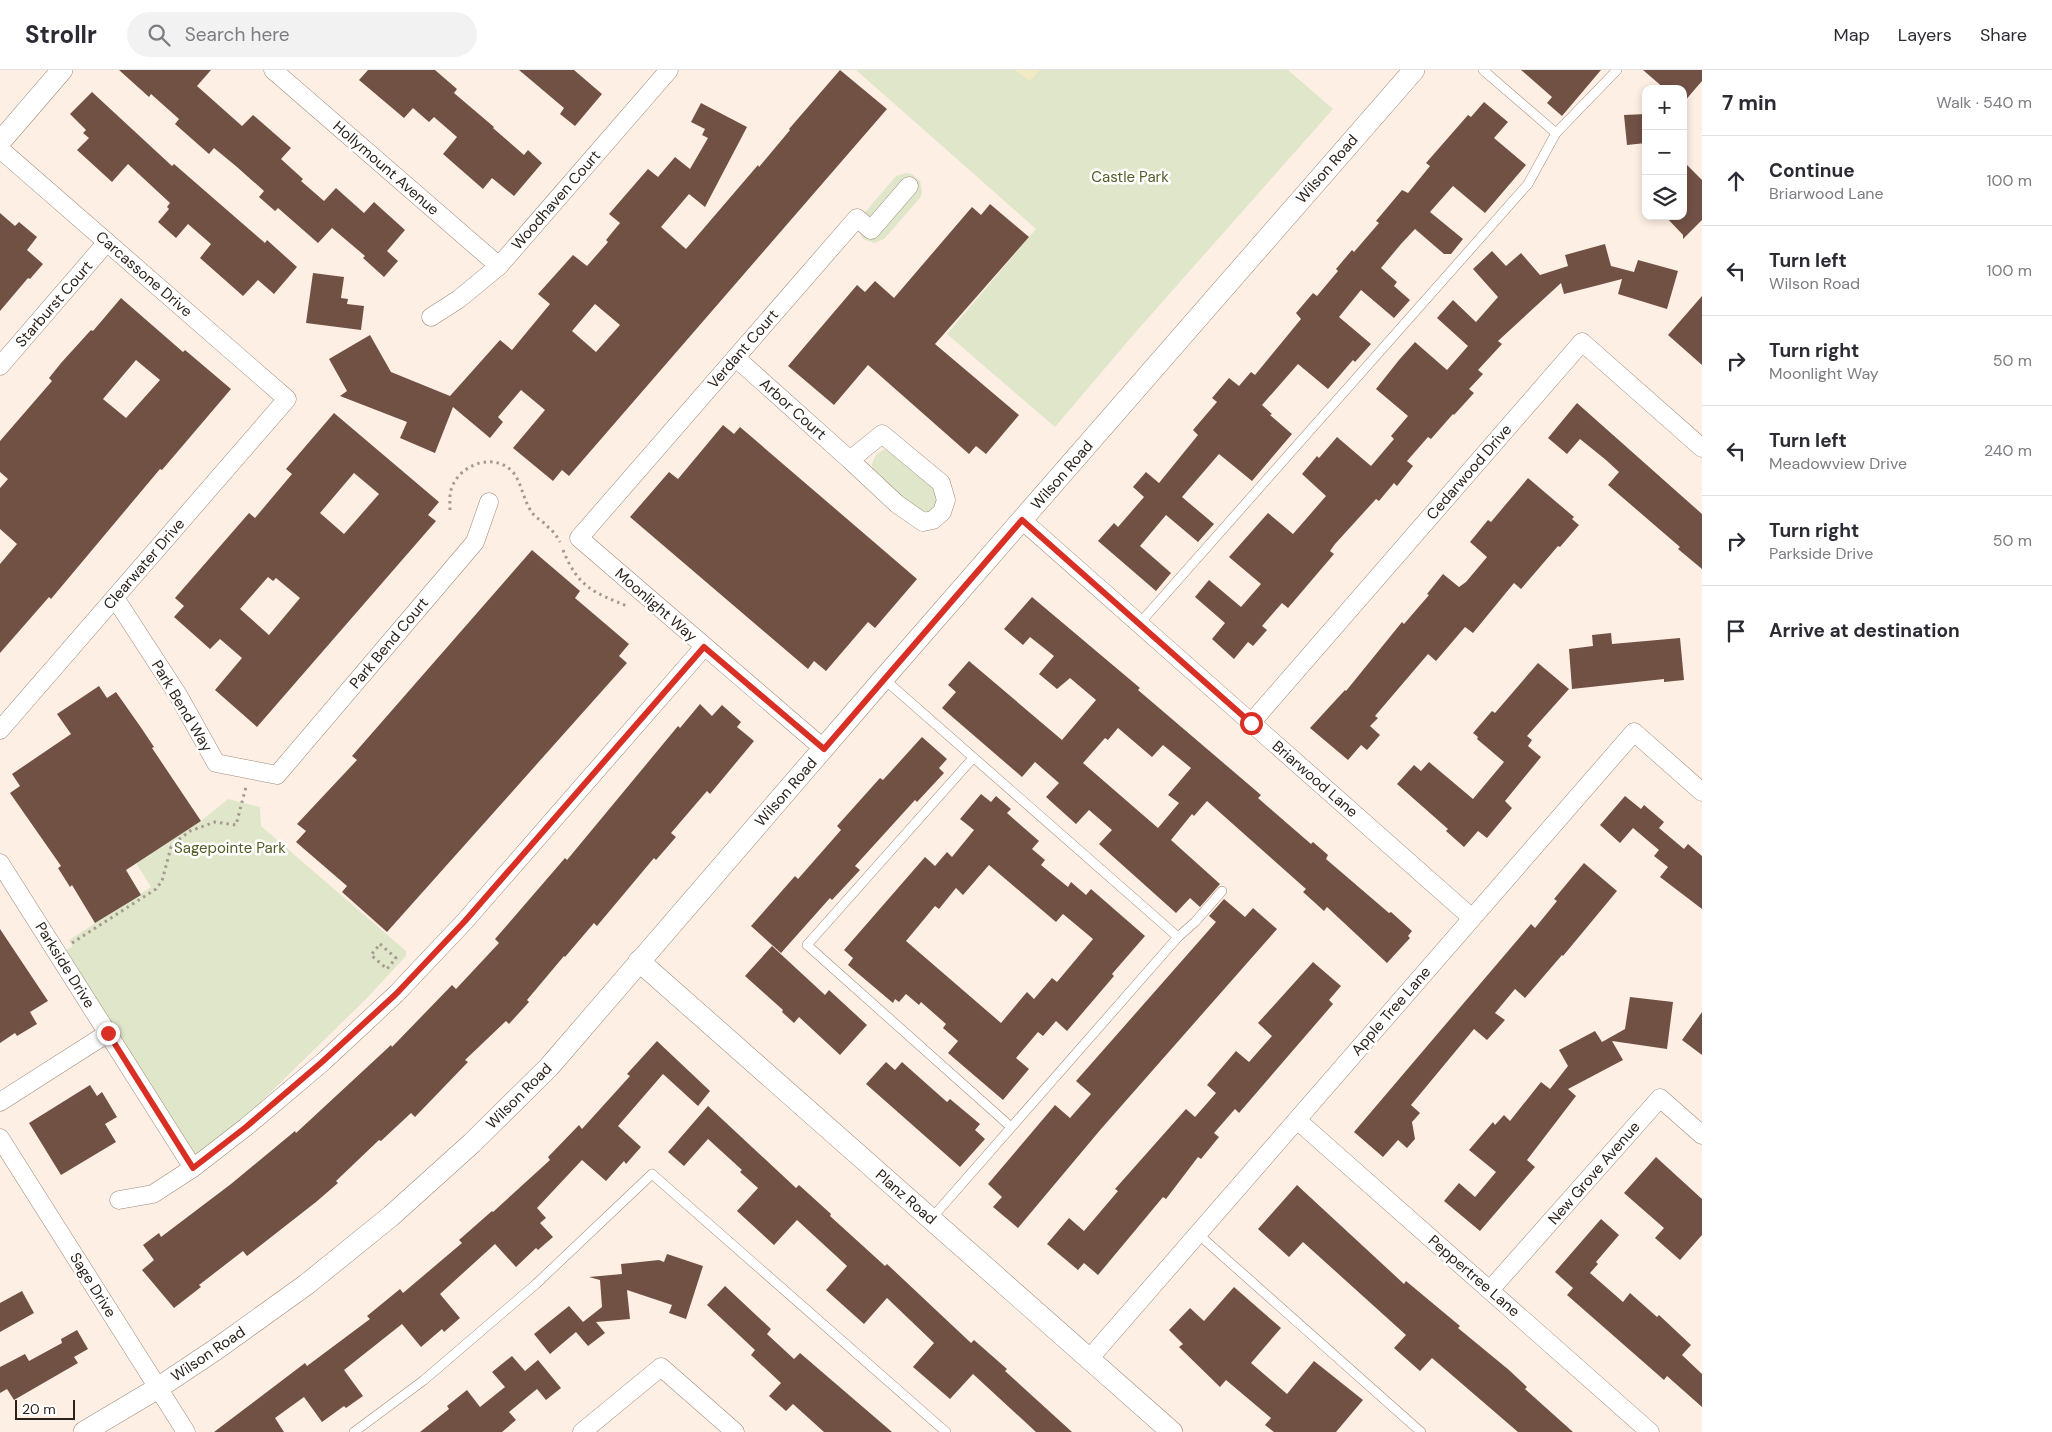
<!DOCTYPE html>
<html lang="en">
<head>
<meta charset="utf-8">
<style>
  body { margin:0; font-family:"DM Sans",sans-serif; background:#f2f2f3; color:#2b2b33 }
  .controls { position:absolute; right:15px; top:15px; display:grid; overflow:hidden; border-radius:10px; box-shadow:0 2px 8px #0003 }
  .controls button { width:45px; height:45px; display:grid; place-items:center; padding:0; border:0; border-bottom:1px solid #e1e1e2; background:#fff; color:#2b2b33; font:25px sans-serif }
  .scale { position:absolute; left:15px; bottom:12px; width:60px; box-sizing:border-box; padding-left:5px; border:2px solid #2b221b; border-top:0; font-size:14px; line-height:18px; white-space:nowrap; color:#2b221b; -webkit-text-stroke:4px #fff; paint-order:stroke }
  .stop { position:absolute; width:15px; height:15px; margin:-11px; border:4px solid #d93025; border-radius:50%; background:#fff }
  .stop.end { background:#d93025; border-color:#fff; box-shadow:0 1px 5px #0008 }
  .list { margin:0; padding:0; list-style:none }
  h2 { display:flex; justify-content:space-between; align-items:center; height:65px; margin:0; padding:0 20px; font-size:21px }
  h2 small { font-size:16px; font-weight:400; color:#7c7c81 }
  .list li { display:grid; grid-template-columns:32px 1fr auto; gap:15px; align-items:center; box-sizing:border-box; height:90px; padding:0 20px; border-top:1px solid #e1e1e2 }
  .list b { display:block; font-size:19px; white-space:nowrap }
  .list p { margin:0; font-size:16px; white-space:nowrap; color:#7c7c81 }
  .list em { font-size:16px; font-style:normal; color:#7c7c81 }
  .icon { flex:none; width:28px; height:28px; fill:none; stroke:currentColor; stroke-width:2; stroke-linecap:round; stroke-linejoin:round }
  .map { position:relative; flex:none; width:1702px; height:1362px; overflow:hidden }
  header { display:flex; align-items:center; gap:30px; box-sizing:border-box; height:70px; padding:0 25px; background:#fff; border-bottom:1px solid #e1e1e2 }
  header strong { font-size:24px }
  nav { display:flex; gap:28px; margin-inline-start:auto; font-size:18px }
  .search { width:350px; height:45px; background:#f2f2f3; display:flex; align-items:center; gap:12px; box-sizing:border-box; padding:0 18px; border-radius:28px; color:#7c7c81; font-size:19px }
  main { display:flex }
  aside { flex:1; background:#fff }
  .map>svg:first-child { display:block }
</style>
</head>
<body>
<header>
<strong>Strollr</strong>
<div class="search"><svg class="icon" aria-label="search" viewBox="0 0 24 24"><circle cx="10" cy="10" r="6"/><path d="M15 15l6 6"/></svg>Search here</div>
<nav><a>Map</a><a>Layers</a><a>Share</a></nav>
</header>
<main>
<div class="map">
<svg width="1702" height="1362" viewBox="0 0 1702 1362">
  <rect width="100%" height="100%" fill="#feefe4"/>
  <g fill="#e0e6ca">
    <path d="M856,0H1288L1333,39L1134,264L1055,357L947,264L1036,159Z"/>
    <path d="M906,103L912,104L920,111L922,122L920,128L884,169L874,173L863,169L858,159L861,147L896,106Z"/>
    <path d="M886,379L892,380L940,419L944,435L922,446L873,403C870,391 875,383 886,379Z"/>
    <path d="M228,729L260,737L261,756L406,881V886L367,928L193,1098L58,885L73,876L69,870L151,817L136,793L201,751Z"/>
  </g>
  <path fill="#f3e9c3" d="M1015,0H1040L1030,11Z"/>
  <g fill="#725145" fill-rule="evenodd">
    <path d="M119,0H211L197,16L242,56L253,45L291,78L281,89L303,109L301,111L324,131L336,118L364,143L374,132L405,160L387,181L398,191L384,207L363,188L365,186L332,158L318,173L278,138L275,141L259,127L264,121L237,97L214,78L209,84L175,54L179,49L151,24L149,27Z"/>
    <path d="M368,0H435L457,19L454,23L494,57L493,58L524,85L528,80L542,93L514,126L492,108L483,119L443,84L457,67L434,47L429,52L413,38L404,48L359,10Z"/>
    <path d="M519,0H574L602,24L575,56L560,44L564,38Z"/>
    <path d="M840,0L887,39L569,406L562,400L553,411L513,378L545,340L521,320L498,347L503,352L490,368L453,337L435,383L400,368L407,352L340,326L347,321L329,289L370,265L391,302L450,326L500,270L512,280L550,234L538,224L573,185L587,196L608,172L606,170L620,153L609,144L648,99L658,107L675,87L690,99L708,68L702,65L705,59L691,52L701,33L747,57L705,137L689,124L661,157L686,179L758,95L759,97L790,60L789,59ZM595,234L620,255L596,282L572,261Z"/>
    <path d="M1521,0H1601L1562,46L1547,33L1552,27Z"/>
    <path d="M1643,0H1702V11L1683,33V19H1665Z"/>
    <path d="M92,22L172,96L174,94L265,173L267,170L297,197L274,224L258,210L243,226L200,188L211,174L188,154L176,168L158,152L169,139L167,137L170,133L128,94L112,112L77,80L89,68L83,63L86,60L70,44Z"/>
    <path d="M1484,32L1508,52L1494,68L1526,95L1485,143L1453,116L1430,142L1463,169L1451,184H1444L1415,159L1401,174L1381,198L1397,212L1394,216L1410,230L1394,248L1361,220L1339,247L1371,274L1355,292L1353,290L1328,319L1298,294L1262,335L1272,344L1270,345L1292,364L1252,411L1219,384L1182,427L1214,454L1198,472L1166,445L1140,476L1171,503L1156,521L1098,471L1114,453L1118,457L1144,427L1133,417L1146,402L1159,413L1198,365L1193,360L1217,332L1212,328L1229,308L1239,316L1251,302L1255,305L1301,249L1296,243L1313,223L1317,226L1338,201L1336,199L1352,180L1354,182L1379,153L1376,151L1402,120L1408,123L1430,96L1426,93L1468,45L1471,47Z"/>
    <path d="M1646,44V73L1627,75L1624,45Z"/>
    <path d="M1683,91L1702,110V150L1683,169V165L1665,146H1683Z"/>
    <path d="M990,134L1029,167L935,274L1019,345L986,384L976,376L969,384L868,295L834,335L788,296L857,215L865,222L875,211L894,228L972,137L981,145Z"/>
    <path d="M0,143L15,156L19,152L37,167L27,180L43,194L30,209L28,208L0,241Z"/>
    <path d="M1605,174L1611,196L1634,202L1638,190L1678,201L1667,239L1618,224L1622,209L1564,224L1561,213L1498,271L1502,274L1478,300L1483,304L1469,319L1474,323L1454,345L1453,344L1431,369L1428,367L1407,391L1413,396L1397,416L1394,413L1379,431L1376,429L1335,474L1330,481L1334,484L1288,538L1282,533L1262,556L1267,560L1253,576L1248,572L1234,589L1212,569L1225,553L1195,527L1209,510L1241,537L1261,514L1229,487L1268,443L1293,464L1326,426L1302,404L1317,386L1319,388L1337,367L1371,396L1394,369L1391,366L1408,346L1376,319L1399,290L1415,272L1447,300L1468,276L1437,248L1453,230L1476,252L1498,227L1473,199L1492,181L1506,196L1521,183L1540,205L1568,196L1565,185Z"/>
    <path d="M313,203L344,207L341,228L348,229L347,234L364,236L361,260L306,253Z"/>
    <path d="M1702,226V295L1668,265Z"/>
    <path d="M121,228L183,282L185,280L231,319L162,400L160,399L51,529L49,527L0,583V494L17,474L0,459V418L8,409L0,402V371L52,311L49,308L61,293L91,260L93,261ZM136,290L160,310L126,348L103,329Z"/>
    <path d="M1577,333L1702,444V499L1678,479L1680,477L1608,415L1619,402L1606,390L1580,369L1567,384L1548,368Z"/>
    <path d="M334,343L439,432L428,445L436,451L257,657L215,620L242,588L220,569L210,579L174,547L184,536L175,528L249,443L255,448L292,404L286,399ZM354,403L379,424L344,464L320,443ZM268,507L273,511L276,508L300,528L269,565L240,539Z"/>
    <path d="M723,355L734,364L740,357L917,509L875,558L868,552L826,601L814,591L808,599L630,447L669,402L678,409Z"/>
    <path d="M1528,408L1574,447L1572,449L1579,455L1560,477L1558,476L1521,519L1514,513L1473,563L1465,557L1436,591L1428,584L1375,646L1378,648L1370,656L1380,665L1367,680L1361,675L1348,690L1310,658L1345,620L1346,621L1402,552L1404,554L1429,525L1427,524L1443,504L1459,517L1466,512L1487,487L1470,472L1488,450L1491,452Z"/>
    <path d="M532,480L580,521L575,528L629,574L619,586L627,593L387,862L342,822L347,816L296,772L306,761L297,754L357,690L352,686Z"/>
    <path d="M1032,527L1140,618L1138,620L1261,725L1258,728L1311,774L1313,772L1328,785L1326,789L1389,843L1391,842L1412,861L1408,866L1410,868L1387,893L1327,837L1324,841L1303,822L1306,819L1207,731L1194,746L1192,744L1171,770L1220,814L1200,837L1190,828L1176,843L1099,774L1112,760L1089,740L1076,754L1046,727L1059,713L1035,692L1022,707L942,638L956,622L948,615L969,591L1062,670L1096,630L1070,608L1057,619L1039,604L1054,586L1030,567L1023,575L1004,559ZM1118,658L1152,687L1163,675L1191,698L1168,725L1179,733L1158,758L1083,693L1105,668L1108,670Z"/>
    <path d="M1611,563L1612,574L1680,568L1684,610L1664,612V609L1572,619L1569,579L1593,576L1592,565Z"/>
    <path d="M1538,593L1569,619L1527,666L1532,670L1528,676L1541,687L1505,731L1512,738L1487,768L1478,761L1464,777L1446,761L1448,759L1397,714L1414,695L1421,701L1429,692L1473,729L1504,692L1477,669L1478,667L1473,663L1492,641L1495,643Z"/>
    <path d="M99,616L107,628L116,622L142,659L154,677L152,678L201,751L126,800L141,825L95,853L72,815L70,817L58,798L61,796L10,723L20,716L12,704L71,664L57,644Z"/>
    <path d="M700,634L712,646L722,635L741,652L737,657L754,671L710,724L707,721L671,763L676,767L656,790L654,788L597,856L594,853L565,887L564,886L527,930L529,932L509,954L506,951L465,990L468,992L415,1047L411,1043L381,1071L379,1070L336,1111L338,1113L316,1132L247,1186L243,1181L199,1215L201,1217L174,1238L142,1200L154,1190L143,1175L159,1163L161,1167L231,1114L295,1061L296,1063L391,975L392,977L452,915L456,919L499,873L495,869L565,788L567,790L678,656L680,658Z"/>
    <path d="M922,667L947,689L939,698L944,703L917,732L915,730L855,796L860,800L832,830L830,828L781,883L751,856L795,806L798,809L841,760L837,756L880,708L883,710Z"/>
    <path d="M981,724L991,732L996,726L1011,739L1007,743L1039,771L1032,779L1045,790L1041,795L1068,817L1071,812L1086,825L1091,819L1145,866L1112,904L1114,906L1067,961L1056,951L1043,966L1038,962L1016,988L1029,999L1003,1030L948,983L958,971L943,958L946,954L921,932L919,935L906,924L899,932L895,929L893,933L848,895L853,888L844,880L925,787L935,796L947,782L952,787L974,760L960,749ZM989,795L1056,852L1063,844L1093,869L1057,912L1052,908L1034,929L1027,922L1001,953L906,871L935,836L939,839L956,818L963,825Z"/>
    <path d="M1625,726L1641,739L1644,735L1664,752L1659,758L1684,779L1688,774L1702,786V839L1660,807L1668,797L1654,786L1659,780L1633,758L1620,773L1600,755Z"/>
    <path d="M1584,793L1617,821L1563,886L1562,885L1525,928L1515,919L1495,943L1505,950L1487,970L1474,959L1411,1035L1420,1043L1412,1052L1415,1069L1407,1078L1398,1070L1383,1087L1354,1062L1531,854L1535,858L1557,831L1554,829Z"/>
    <path d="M1224,829L1245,847L1253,838L1277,859L1101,1059L1018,1158L993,1137L1002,1127L988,1114L1055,1035L1070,1048L1091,1024L1076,1011L1216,852L1209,846Z"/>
    <path d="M0,859L48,931L30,942L37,954L17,966L15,963L0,973Z"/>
    <path d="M772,876L825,925L829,920L867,955L840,985L799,947L794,953L782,942L783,940L745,906Z"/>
    <path d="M1313,892L1341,916L1329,930L1333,934L1239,1043L1235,1039L1214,1063L1219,1067L1201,1089L1198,1087L1166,1129L1163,1127L1098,1205L1084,1193L1078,1200L1047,1174L1069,1148L1084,1161L1118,1121L1115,1119L1186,1039L1195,1047L1216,1023L1207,1015L1236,981L1249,992L1272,966L1258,953Z"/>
    <path d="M1630,927L1673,932L1667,979L1612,971L1623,990L1568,1019L1576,1026L1527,1090L1535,1097L1480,1161L1444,1131L1459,1113L1475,1127L1496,1102L1469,1080L1493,1052L1495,1055L1504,1045L1510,1051L1541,1012L1550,1019L1568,996L1559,980L1595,961L1602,972L1625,959Z"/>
    <path d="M1702,942V985L1682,970Z"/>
    <path d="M657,971L710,1021L698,1036L663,1004L618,1056L641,1077L626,1094L624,1091L606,1111L582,1090L537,1138L546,1148L540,1153L553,1167L538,1180L536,1178L516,1197L495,1174L440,1224L460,1248L444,1262L442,1259L421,1277L402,1254L344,1300L363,1326L346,1338L344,1336L322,1352L304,1327L275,1348L284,1362H214L305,1293L307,1296L370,1249L367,1246L400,1219L403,1223L462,1173L459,1170L492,1141L493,1142L550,1090L548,1087L579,1055L582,1059L630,1006L627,1004Z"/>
    <path d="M886,992L895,1000L902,992L947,1032L950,1029L980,1054L975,1060L985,1069L960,1097L866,1014Z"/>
    <path d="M90,1015L97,1026L102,1022L117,1047L105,1054L116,1072L61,1105L29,1053Z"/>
    <path d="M708,1036L796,1118L799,1115L831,1144L830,1146L885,1196L887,1194L971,1273L974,1270L1007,1299L1005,1301L1072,1362H1036L973,1304L950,1329L913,1297L934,1273L887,1228L864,1254L826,1220L847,1196L797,1150L774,1175L737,1141L758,1118L740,1102L742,1100L708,1069L684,1096L668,1082Z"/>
    <path d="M1656,1087L1702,1129V1165L1680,1190L1655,1168L1664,1158L1624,1123Z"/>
    <path d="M1297,1115L1404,1214L1406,1211L1460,1256L1458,1258L1509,1300L1527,1317L1525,1319L1573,1362H1518L1432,1288L1420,1301L1394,1278L1406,1265L1303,1172L1289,1187L1258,1159Z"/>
    <path d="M1601,1149L1619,1165L1596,1192L1598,1194L1590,1203L1623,1232L1630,1223L1657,1247L1659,1245L1691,1275L1682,1285L1702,1304V1337L1667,1306L1664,1310L1567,1225L1573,1218L1555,1202Z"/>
    <path d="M667,1184L703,1196L686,1249L669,1243L672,1235L627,1220L630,1249L596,1252L605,1263L588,1276L576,1262L550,1284L534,1264L569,1236L583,1252L602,1237L600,1210L589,1207L622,1204L621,1194L659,1190L664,1192Z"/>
    <path d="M725,1216L771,1259L767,1264L794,1289L800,1283L892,1362H824L793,1334L786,1341L769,1326L781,1313L751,1285L755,1280L707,1235Z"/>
    <path d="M1234,1217L1281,1258L1251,1293L1287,1324L1314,1291L1363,1330L1336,1362H1274L1265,1355L1271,1348L1226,1310L1220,1317L1179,1277L1183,1274L1169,1260L1190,1238L1204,1251Z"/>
    <path d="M22,1221L34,1243L0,1262V1233Z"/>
    <path d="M77,1260L88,1279L74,1287L78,1293L14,1330L7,1319L0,1323V1297L25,1284L29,1291L62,1273L61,1269Z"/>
    <path d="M512,1286L525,1301L538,1290L561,1318L546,1330L537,1319L509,1342L516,1350L502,1362H420L449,1339L447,1336L467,1320L480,1337L505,1317L492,1302Z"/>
  </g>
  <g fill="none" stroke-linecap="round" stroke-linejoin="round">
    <g stroke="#9f8978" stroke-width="10">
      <g id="service">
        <path d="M1483,0L1556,63"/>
        <path d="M1139,554L1528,114L1556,63L1617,0"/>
        <path d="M884,609L1178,867L931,1149"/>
        <path d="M973,688L807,875L1011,1057"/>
        <path d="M1178,867L1195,852L1222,821"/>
        <path d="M1198,1164L1421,1362"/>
        <path d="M354,1362L424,1310L536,1214L652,1104L946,1362"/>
      </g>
    </g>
    <g stroke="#9f8978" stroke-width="19">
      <g id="minor">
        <path d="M273,0L499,196"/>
        <path d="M0,79L287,329L0,660"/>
        <path d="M431,247L459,229L499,196L669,0"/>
        <path d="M736,288L850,390L882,364L941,413L946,430L942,442L933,450L923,452L897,434L850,390"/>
        <path d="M0,296L107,172"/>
        <path d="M1022,450L1472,848"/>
        <path d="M115,528L178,625L216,693L277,705L475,472L489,432"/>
        <path d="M1251,653L1582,272L1702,378"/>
        <path d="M824,679L579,468L857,148L871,160L909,116"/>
        <path d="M0,793L193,1098"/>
        <path d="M0,1032L108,963"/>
        <path d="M1297,1050L1650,1362"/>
        <path d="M0,1068L186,1362"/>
        <path d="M119,1130L153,1124L193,1098L246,1057L323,992L396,924L465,851L704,577"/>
        <path d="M1490,1220L1660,1028L1702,1065"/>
        <path d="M1089,1289L1634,662L1702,722"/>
        <path d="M582,1362L661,1297L735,1362"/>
      </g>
    </g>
    <g stroke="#9f8978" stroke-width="22">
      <g id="tertiary">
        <path d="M0,72L62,0"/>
        <path d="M639,891L1172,1362"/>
        <path d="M84,1362L158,1318L218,1278L307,1214L391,1146L472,1073L549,997L884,608L1414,0"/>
      </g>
    </g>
    <g stroke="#a69a90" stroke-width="3" stroke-dasharray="2.5 4" stroke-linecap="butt">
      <path d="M450,440C450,432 449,425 452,417C461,394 494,382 513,402C522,414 523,429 531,441C535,448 543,451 548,457C553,461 557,466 560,472"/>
      <path d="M563,480C579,519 594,522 629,537"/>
      <path d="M72,873L156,819L162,811L171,777L177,771L190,761L215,752L236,755L246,717"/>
      <path d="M380,874L396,888L387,899L371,885Z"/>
    </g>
    <use href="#service" stroke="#fff" stroke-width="9"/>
    <use href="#minor" stroke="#fff" stroke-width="18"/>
    <use href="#tertiary" stroke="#fff" stroke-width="21"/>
  </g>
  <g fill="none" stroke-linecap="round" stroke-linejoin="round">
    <path stroke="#d93025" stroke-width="6" d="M108,963L193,1098L246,1057L322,992L396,924L465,851L704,577L824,679L1022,450L1251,653"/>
  </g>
  <g text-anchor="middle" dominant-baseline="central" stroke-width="5" stroke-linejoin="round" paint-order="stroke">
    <g font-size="15" fill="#2b221b" stroke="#fff">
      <text transform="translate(386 98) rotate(41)">Hollymount Avenue</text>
      <text transform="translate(1327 99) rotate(-49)">Wilson Road</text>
      <text transform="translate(556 130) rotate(-49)">Woodhaven Court</text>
      <text transform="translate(144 204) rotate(41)">Carcassone Drive</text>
      <text transform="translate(54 234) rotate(-49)">Starburst Court</text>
      <text transform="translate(743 279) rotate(-49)">Verdant Court</text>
      <text transform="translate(793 339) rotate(42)">Arbor Court</text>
      <text transform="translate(1469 402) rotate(-49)">Cedarwood Drive</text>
      <text transform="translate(1062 405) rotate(-49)">Wilson Road</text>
      <text transform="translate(144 494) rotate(-49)">Clearwater Drive</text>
      <text transform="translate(656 535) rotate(41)">Moonlight Way</text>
      <text transform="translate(389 573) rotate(-50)">Park Bend Court</text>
      <text transform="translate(182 636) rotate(59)">Park Bend Way</text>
      <text transform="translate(1315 709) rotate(41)">Briarwood Lane</text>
      <text transform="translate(786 722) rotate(-49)">Wilson Road</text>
      <text transform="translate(65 895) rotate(58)">Parkside Drive</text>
      <text transform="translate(1391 941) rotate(-49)">Apple Tree Lane</text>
      <text transform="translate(519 1026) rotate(-45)">Wilson Road</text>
      <text transform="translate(1594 1103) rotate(-49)">New Grove Avenue</text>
      <text transform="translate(906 1127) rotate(41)">Planz Road</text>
      <text transform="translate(1474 1206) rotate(41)">Peppertree Lane</text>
      <text transform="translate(93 1215) rotate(58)">Sage Drive</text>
      <text transform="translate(208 1284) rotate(-34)">Wilson Road</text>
    </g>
    <g font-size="15" fill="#535c26" stroke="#fff">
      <text x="1130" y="107">Castle Park</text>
      <text x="230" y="778">Sagepointe Park</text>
    </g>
  </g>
</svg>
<div class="controls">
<button>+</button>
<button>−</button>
<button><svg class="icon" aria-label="layers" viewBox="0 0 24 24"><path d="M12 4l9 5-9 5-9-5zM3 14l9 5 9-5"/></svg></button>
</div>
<div class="scale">20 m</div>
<div class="stop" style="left:1251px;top:653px"></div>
<div class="stop end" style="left:108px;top:963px"></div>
</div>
<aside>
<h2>7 min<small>Walk · 540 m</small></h2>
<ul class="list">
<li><svg class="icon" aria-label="ahead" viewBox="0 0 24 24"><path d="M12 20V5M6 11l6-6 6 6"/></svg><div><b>Continue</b><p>Briarwood Lane</p></div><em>100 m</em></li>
<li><svg class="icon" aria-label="left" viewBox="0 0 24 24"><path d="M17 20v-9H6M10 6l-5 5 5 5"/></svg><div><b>Turn left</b><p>Wilson Road</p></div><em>100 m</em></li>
<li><svg class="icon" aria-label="right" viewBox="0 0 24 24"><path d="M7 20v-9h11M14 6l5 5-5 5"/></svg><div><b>Turn right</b><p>Moonlight Way</p></div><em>50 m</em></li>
<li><svg class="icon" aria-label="left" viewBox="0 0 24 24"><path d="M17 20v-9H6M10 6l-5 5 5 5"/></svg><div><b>Turn left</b><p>Meadowview Drive</p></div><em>240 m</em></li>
<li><svg class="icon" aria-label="right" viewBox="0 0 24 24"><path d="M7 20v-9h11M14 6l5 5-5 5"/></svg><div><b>Turn right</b><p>Parkside Drive</p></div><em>50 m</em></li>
<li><svg class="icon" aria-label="arrive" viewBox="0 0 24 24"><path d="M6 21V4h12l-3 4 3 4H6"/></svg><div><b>Arrive at destination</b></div></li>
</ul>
</aside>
</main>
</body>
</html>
